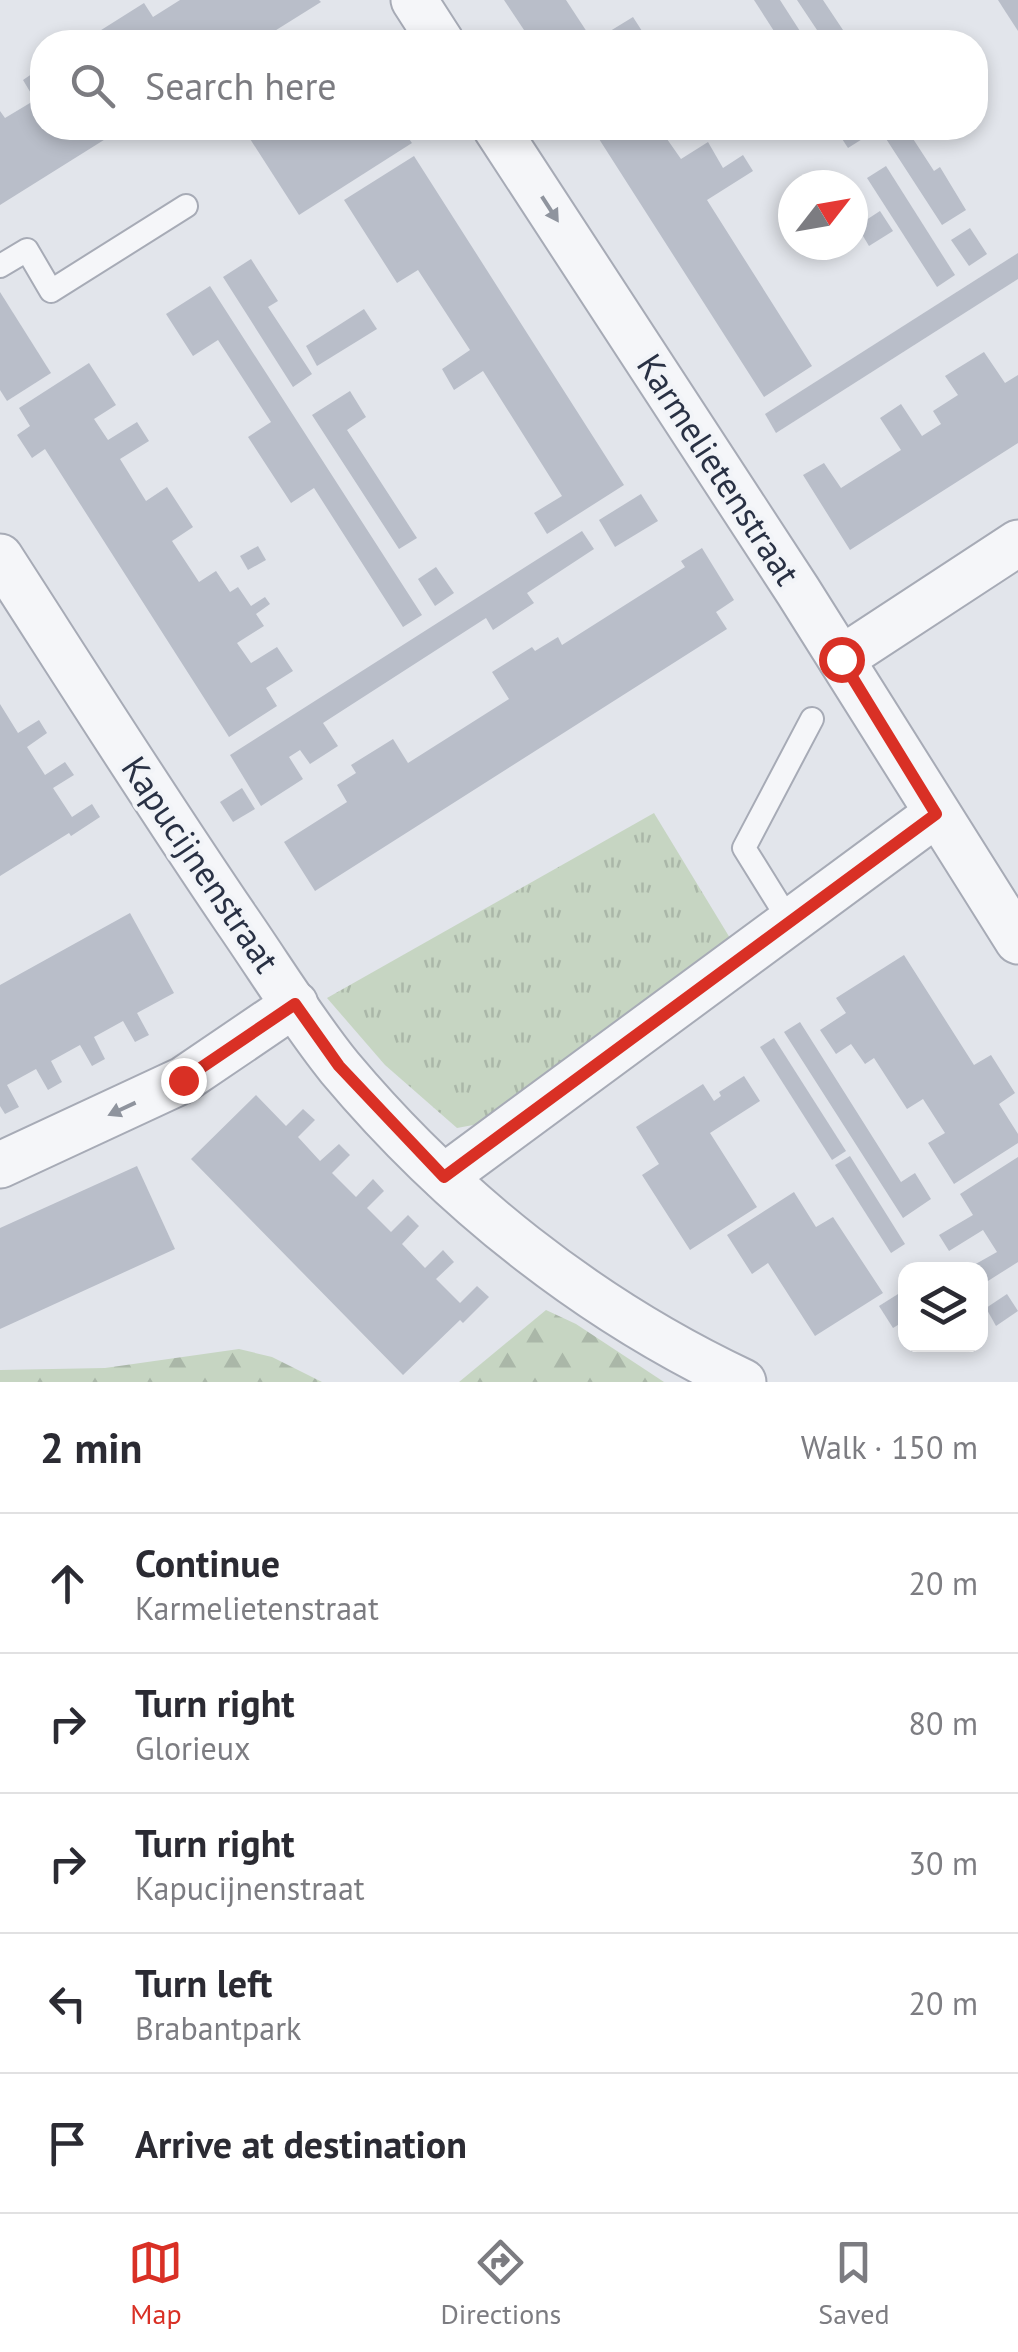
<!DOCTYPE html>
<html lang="en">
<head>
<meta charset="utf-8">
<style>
  body { margin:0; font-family:"PT Sans",sans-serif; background:#f7f7f7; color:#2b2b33 }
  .controls { position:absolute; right:30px; bottom:30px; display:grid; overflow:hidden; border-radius:20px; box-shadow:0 5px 15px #0003 }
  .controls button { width:90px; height:90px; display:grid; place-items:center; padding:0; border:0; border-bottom:2px solid #e1e1e2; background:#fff; color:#2b2b33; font:50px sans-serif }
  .compass { position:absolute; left:778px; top:170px; width:90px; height:90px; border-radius:50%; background:#fff; box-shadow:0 5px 15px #0003; rotate:59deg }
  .stop { position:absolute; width:30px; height:30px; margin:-22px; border:8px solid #d93025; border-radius:50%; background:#fff }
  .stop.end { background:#d93025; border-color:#fff; box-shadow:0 2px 10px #0008 }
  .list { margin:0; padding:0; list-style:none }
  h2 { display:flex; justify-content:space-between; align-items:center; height:130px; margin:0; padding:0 40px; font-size:42px }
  h2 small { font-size:32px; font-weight:400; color:#7c7c81 }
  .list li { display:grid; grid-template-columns:65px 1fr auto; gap:30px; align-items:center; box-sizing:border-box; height:140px; padding:0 40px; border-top:2px solid #e1e1e2 }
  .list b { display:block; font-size:38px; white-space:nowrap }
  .list p { margin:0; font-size:32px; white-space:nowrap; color:#7c7c81 }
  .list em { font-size:32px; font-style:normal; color:#7c7c81 }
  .icon { flex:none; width:55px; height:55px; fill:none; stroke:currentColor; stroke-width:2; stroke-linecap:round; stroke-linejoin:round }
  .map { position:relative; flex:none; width:1018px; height:1382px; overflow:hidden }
  .search { position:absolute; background:#fff; box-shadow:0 5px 15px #0003; left:30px; right:30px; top:30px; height:110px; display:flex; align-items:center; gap:25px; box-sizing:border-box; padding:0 35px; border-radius:40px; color:#7c7c81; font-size:38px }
  .sheet { height:830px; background:#fff }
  nav { display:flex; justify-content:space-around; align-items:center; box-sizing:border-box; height:140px; border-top:2px solid #e1e1e2; background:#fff; font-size:28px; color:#7c7c81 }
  nav a { display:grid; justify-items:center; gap:5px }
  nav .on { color:#d93025 }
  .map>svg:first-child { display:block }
</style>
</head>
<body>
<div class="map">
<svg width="1018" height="1382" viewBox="0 0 1018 1382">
  <defs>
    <pattern id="grass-tufts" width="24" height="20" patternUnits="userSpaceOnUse" patternTransform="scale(2.5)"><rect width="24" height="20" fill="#c6d5c2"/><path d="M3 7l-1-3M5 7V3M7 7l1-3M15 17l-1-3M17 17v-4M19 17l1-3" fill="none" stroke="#aab7a8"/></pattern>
    <pattern id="forest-firs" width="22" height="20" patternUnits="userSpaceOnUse" patternTransform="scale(2.5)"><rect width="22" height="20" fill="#c6d5c2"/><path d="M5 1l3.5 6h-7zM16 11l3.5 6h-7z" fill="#aab7a8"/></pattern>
  </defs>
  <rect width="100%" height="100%" fill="#e2e5eb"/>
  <path fill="url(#grass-tufts)" d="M654,813L733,943L484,1123L457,1128L385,1065L327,998Z"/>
  <g fill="url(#forest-firs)">
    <path d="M546,1310L576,1324L664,1382H459Z"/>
    <path d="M239,1349L272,1357L322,1382H0V1370L105,1368Z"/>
  </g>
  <g fill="#b9bec9">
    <path d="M180,0H319L321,2L257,42H105L98,32L144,3L153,17Z"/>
    <path d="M504,0H566L587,32L571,42H532Z"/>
    <path d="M754,0H780L807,42H781Z"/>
    <path d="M797,0H823L851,42H825Z"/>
    <path d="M998,0H1018V31L1005,11Z"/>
    <path d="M633,17L649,42H592L602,36Z"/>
    <path d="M42,67V128H123L0,205V111L5,118L35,100L23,80Z"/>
    <path d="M243,128H401L412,143L299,215Z"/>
    <path d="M592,128H685L667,139L681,159L708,142L723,168L743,155L753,171L707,200L812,366L764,397Z"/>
    <path d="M835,128H861L867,136L848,148Z"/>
    <path d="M879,128H906L934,171L940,167L966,210L942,225Z"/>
    <path d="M414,156L624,485L547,534L534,513L562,496L483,371L454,390L442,369L470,350L418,270L397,283L344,200Z"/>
    <path d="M886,166L955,275L937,287L867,178Z"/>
    <path d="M880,211L893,231L869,246L857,226Z"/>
    <path d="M970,228L987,254L969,266L951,240Z"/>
    <path d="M1018,253V279L776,433L765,414Z"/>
    <path d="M251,259L278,301L268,307L312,374L293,387L223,277Z"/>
    <path d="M210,286L422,615L403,627L314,488L291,503L248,437L271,422L218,340L193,356L166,314Z"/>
    <path d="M0,292L51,373L7,401L0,390Z"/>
    <path d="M364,309L377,329L317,366L306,346Z"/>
    <path d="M984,352L1005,383L1018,375V443L850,550L803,475L824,463L841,488L901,450L880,418L901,404L922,436L941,424L933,411L958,395L945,376Z"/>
    <path d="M89,363L116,405L94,419L108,440L137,422L149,441L120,459L146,501L167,487L193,527L172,541L199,582L216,571L230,592L238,587L251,606L265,597L270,604L256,614L264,626L237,643L251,663L277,647L293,671L266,688L277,706L229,737L45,449L32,458L17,435L30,426L19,408Z"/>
    <path d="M350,391L366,417L347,430L417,538L399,549L312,415Z"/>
    <path d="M641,494L658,521L615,547L599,520Z"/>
    <path d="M582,531L594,549L527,593L534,603L493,630L486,618L323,723L338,746L310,764L300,750L289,757L303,779L261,806L230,755Z"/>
    <path d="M258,546L266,560L248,570L240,556Z"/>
    <path d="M702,548L734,600L716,612L727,629L315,891L284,842L347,802L337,785L356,773L351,765L393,739L408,763L509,699L492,672L532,647L535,651L558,637L562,645L685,567L681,561Z"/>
    <path d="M436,567L454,593L435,606L418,579Z"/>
    <path d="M0,704L18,733L39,720L47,733L27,747L45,775L65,762L74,775L53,788L72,817L92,804L100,817L71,836L69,833L0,876Z"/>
    <path d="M242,788L255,809L233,822L220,802Z"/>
    <path d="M130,913L174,993L137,1013L149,1035L135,1042L123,1021L94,1037L105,1059L92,1066L80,1045L51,1061L62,1082L48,1090L36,1069L7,1085L19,1107L5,1114L0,1106V985Z"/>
    <path d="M904,955L974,1065L991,1055L1015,1093L999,1104L1018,1134V1143L954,1184L928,1143L945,1133L923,1099L907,1109L874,1058L865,1064L851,1044L836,1054L820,1030L846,1013L836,998Z"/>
    <path d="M800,1022L901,1182L915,1173L931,1199L903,1218L784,1032Z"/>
    <path d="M774,1038L846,1151L832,1160L760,1047Z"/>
    <path d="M744,1076L760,1101L710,1133L757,1207L690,1250L642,1175L659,1164L636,1127L703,1084L714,1101L721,1096L719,1092Z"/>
    <path d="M256,1095L286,1126L303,1109L315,1120L298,1137L320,1161L339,1144L350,1155L332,1173L356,1197L373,1179L384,1191L367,1208L391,1232L408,1215L419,1226L402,1244L425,1268L443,1250L454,1262L436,1279L460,1303L477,1286L489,1297L463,1323L460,1320L403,1375L191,1159Z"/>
    <path d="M850,1156L905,1244L891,1253L835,1165Z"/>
    <path d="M1018,1157V1262L980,1286V1270H965L997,1252L983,1230L949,1251L939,1235L973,1215L960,1194Z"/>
    <path d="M137,1166L175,1249L0,1329V1228Z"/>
    <path d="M794,1192L816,1227L833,1217L883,1293L815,1336L768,1263L752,1274L727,1235Z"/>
    <path d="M906,1289V1320L893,1328L879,1306Z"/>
    <path d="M1007,1294L1018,1311L996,1326L986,1308Z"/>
  </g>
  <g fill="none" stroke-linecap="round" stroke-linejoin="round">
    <g stroke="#a7abb6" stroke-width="26">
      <g id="lane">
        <path d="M0,266L27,250L51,291L186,206"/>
        <path d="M790,922L744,848L812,719"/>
      </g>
    </g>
    <g stroke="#a7abb6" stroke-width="49">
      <g id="street">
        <path d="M414,0L441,42"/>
        <path d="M496,128L798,591L1018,941"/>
        <path d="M0,557C78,678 155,800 236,919C270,968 302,1021 340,1068C450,1199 588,1309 743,1382"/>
        <path d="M841,659L1018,543"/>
        <path d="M0,1165L183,1080L295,1004"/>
        <path d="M444,1177L936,814"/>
      </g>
    </g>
    <use href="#lane" stroke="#f5f6f9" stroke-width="22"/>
    <use href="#street" stroke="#f5f6f9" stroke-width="45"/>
  </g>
  <defs><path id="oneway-solid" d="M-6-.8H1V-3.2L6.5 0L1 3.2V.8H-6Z" transform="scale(2.5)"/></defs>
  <g fill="#8f949e">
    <use href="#oneway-solid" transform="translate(550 209) rotate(57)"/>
    <use href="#oneway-solid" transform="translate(122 1109) rotate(155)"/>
  </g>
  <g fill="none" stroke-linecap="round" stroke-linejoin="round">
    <path stroke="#d93025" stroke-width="12" d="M183,1080L295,1004L339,1066L444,1177L936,814L841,659"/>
  </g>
  <g text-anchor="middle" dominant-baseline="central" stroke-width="8" stroke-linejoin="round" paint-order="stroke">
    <g font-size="35" fill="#293144" stroke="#f2f4f8">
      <text transform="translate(719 469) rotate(57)">Karmelietenstraat</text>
      <text transform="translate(201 864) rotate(56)">Kapucijnenstraat</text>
    </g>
  </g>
</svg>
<div class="controls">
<button><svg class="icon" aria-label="layers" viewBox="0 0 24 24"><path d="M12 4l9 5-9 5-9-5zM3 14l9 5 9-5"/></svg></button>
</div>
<svg class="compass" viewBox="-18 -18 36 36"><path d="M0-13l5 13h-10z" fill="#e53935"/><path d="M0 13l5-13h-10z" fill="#7c7c81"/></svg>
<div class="stop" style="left:841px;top:659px"></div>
<div class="stop end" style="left:183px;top:1080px"></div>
<div class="search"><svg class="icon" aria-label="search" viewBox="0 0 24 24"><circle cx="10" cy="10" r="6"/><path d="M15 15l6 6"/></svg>Search here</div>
</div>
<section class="sheet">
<h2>2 min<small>Walk · 150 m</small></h2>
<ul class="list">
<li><svg class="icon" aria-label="ahead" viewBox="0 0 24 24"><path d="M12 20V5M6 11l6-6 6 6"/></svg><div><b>Continue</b><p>Karmelietenstraat</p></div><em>20 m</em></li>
<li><svg class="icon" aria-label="right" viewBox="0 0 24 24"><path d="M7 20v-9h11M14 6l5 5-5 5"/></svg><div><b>Turn right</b><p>Glorieux</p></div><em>80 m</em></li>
<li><svg class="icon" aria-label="right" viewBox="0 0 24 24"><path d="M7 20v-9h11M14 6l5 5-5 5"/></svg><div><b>Turn right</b><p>Kapucijnenstraat</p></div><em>30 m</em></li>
<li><svg class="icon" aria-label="left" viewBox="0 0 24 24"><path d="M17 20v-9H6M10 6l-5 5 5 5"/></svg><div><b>Turn left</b><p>Brabantpark</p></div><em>20 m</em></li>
<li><svg class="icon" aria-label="arrive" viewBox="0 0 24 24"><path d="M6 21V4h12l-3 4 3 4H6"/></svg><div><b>Arrive at destination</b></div></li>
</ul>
</section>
<nav>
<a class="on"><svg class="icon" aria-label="map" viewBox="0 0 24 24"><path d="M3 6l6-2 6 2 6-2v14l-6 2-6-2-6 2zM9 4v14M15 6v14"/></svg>Map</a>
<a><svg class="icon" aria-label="directions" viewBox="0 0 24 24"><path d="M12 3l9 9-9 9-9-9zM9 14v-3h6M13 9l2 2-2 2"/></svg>Directions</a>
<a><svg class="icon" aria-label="saved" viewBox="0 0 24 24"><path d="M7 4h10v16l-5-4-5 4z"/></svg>Saved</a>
</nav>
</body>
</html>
